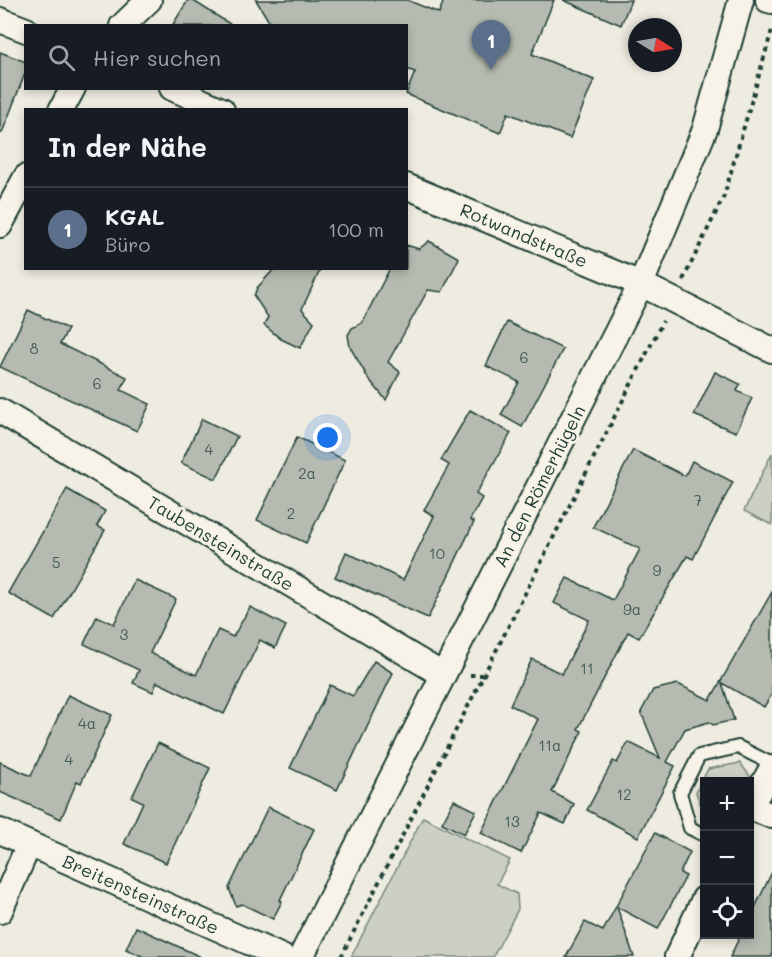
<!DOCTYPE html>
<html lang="de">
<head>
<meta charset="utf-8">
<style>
  body { margin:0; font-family:Mali,sans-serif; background:#242831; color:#f1f3f6 }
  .controls { position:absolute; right:18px; bottom:18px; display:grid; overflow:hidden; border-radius:0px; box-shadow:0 3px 9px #0003 }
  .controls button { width:54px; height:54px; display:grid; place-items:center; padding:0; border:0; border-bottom:2px solid #363941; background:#171b24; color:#f1f3f6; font:30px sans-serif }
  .compass { position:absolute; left:628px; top:18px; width:54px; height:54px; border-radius:50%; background:#171b24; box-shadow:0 3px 9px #0003; rotate:101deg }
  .you { position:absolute; left:328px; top:438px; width:21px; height:21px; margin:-15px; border:4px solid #fff; border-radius:50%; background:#1a73e8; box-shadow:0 0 0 9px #1a73e833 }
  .badge { display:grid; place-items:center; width:39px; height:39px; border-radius:50%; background:#1f6fb2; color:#fff; font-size:20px; font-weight:700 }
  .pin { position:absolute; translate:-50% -50px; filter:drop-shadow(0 2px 3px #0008) }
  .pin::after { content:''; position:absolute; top:32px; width:21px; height:18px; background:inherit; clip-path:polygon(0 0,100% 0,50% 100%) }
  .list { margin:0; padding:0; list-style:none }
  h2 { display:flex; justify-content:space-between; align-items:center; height:78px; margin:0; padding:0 24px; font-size:26px }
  h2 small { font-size:20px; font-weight:400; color:#9ea1a6 }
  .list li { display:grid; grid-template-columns:39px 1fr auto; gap:18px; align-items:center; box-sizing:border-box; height:84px; padding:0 24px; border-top:2px solid #363941 }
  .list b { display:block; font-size:22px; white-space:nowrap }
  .list p { margin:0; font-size:20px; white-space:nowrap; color:#9ea1a6 }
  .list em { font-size:20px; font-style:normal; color:#9ea1a6 }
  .icon { flex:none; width:33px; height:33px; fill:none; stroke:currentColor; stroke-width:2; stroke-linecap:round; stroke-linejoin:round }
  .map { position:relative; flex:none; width:772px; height:957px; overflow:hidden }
  .search { position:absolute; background:#171b24; box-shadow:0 3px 9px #0003; left:24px; top:24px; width:384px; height:66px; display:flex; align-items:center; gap:15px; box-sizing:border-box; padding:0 21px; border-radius:0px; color:#9ea1a6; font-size:22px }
  .panel { position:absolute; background:#171b24; box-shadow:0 3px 9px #0003; left:24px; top:108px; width:384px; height:162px; border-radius:0px }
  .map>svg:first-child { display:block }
</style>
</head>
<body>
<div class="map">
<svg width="772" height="957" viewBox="0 0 772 957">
  <rect width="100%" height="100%" fill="#eeece1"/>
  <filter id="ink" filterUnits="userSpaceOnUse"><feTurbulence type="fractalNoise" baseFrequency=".0167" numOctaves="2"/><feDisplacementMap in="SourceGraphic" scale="12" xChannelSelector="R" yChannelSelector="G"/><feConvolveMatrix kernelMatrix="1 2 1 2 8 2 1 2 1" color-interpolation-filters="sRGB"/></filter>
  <g filter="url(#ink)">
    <g fill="#cccfc4" stroke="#76867c" stroke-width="1.5">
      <path d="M772,453V525L744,511Z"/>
      <path d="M740,763L750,776L747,781L704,782V814L696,792L708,769Z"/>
      <path d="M423,817L510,860L497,884L517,894L518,909L493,957H351Z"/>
    </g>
    <g fill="#b5bbb0" stroke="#1f3d34" stroke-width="1.5">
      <path d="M188,0H192L233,26H172Z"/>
      <path d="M256,0H407L439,13L444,0H554L532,54L594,80L570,138L508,113L500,133L406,94L415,72L406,69V26H276L268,20Z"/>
      <path d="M563,0H631L621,25Z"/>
      <path d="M0,52L26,62V71L2,133H0Z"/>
      <path d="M429,241L459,258L442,292L428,290L388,362L400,372L386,400L368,378L350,347L348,335L352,328L362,323L390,268H406V245L419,249Z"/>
      <path d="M275,268H321L302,309L314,322L300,348L281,339L264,325L268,317L254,296L257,288Z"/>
      <path d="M28,310L68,329L60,344L127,377L121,390L150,404L137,431L0,367Z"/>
      <path d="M507,322L563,349L522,427L501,415L519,382L486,366Z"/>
      <path d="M715,372L740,384L737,391L752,398L736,432L694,415Z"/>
      <path d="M470,410L511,433L476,494L482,498L470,520L474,522L428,618L335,577L346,552L403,580L434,516L424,510L449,465L441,460Z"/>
      <path d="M202,419L237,436L216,479L181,463Z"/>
      <path d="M297,437L345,460L306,543L257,520Z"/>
      <path d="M633,450L685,476L692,461L733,482L693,559L687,556L639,638L628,632L578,729L582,731L552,792L574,804L565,824L541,813L521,853L481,833L538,719L510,705L532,659L562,674L589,620L554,603L567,578L613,600L640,549L593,527Z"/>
      <path d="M67,489L105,511L97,526L105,530L54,619L8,593Z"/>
      <path d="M135,580L176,599L150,653L196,675L218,630L233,637L250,607L286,626L275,648L260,640L224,714L157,682L153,692L133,683L139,670L84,644L97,616L114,624Z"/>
      <path d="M772,592V694L764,707L722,683L734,720L713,725L709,722L685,729L667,762L675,766L638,837L587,810L613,761L617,763L628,742L660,758L641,712L653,690L678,684L710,700Z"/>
      <path d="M374,661L393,673L337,790L290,768L330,685L353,696Z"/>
      <path d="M68,695L112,715L81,783L77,781L61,819L0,792V762L31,776Z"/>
      <path d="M158,743L210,768L166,863L124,844L143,802L132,797Z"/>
      <path d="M454,800L476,811L464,834L442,823Z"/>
      <path d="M268,807L314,829L280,900L282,901L273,919L242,904L236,906L229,888Z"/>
      <path d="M655,833L690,852L680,873L686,876L658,929L617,907L634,957H566L585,922L603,931Z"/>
      <path d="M772,872V957H730L741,934H750V918Z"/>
      <path d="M136,927L201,957H144L126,949Z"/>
    </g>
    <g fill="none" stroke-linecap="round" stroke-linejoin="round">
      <g stroke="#1f3d34" stroke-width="16">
        <path id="lane" d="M704,835L690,828L680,793L699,756L738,747L772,764"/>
      </g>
      <g stroke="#1f3d34" stroke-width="28">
        <g id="street">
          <path d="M768,0L772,1"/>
          <path d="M0,20L26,30"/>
          <path d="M122,26L149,0"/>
          <path d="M172,88L222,110"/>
          <path d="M61,110L73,88"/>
          <path d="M406,186L641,284L772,350"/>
          <path d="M0,225L26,177"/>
          <path d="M0,411L443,675"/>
          <path d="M750,807L772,768"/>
          <path d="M750,807L772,816"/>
          <path d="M0,831L282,957"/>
          <path d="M0,911L29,844"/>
          <path d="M301,957L641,284L705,129L741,0"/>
          <path d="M677,957L704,899"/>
        </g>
      </g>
      <g stroke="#1f3d34" stroke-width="4" stroke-dasharray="4.5 4.5" stroke-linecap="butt">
        <path d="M683,280L724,196L772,30"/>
        <path d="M470,675H484"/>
        <path d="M341,957L663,321"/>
      </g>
      <use href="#lane" stroke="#f7f3e8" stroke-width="12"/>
      <use href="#street" stroke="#f7f3e8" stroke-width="24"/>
    </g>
  </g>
  <g text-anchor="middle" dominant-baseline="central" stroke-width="6" stroke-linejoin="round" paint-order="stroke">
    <g font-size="15" fill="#445c53">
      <text x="34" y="348">8</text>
      <text x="524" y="357">6</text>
      <text x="97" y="383">6</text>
      <text x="209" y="449">4</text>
      <text x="307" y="473">2a</text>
      <text x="698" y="500">7</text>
      <text x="291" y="513">2</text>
      <text x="437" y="553">10</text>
      <text x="56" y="562">5</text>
      <text x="657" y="570">9</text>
      <text x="632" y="609">9a</text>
      <text x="124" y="634">3</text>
      <text x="587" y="668">11</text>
      <text x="87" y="723">4a</text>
      <text x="550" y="745">11a</text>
      <text x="69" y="759">4</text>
      <text x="624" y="794">12</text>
      <text x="512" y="821">13</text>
    </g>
    <g font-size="18" fill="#1f3d34" stroke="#f7f3e8">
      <text transform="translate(524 235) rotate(23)">Rotwandstraße</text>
      <text transform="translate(539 486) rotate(-63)">An den Römerhügeln</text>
      <text transform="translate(221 543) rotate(31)">Taubensteinstraße</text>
      <text transform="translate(141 894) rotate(24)">Breitensteinstraße</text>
    </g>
  </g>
</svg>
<div class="controls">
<button>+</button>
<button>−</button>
<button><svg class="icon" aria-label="locate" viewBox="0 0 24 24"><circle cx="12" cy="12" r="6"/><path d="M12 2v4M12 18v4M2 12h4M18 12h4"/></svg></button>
</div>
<svg class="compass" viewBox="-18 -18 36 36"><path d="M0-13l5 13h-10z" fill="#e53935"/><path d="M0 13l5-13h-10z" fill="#9ea1a6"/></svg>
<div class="you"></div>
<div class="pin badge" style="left:491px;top:70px;background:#5c6f8a">1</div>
<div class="search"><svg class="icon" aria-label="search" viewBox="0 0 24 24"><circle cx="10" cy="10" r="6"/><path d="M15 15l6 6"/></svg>Hier suchen</div>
<section class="panel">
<h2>In der Nähe<small></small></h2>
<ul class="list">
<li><span class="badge" style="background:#5c6f8a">1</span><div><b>KGAL</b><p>Büro</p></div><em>100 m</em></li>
</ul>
</section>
</div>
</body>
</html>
